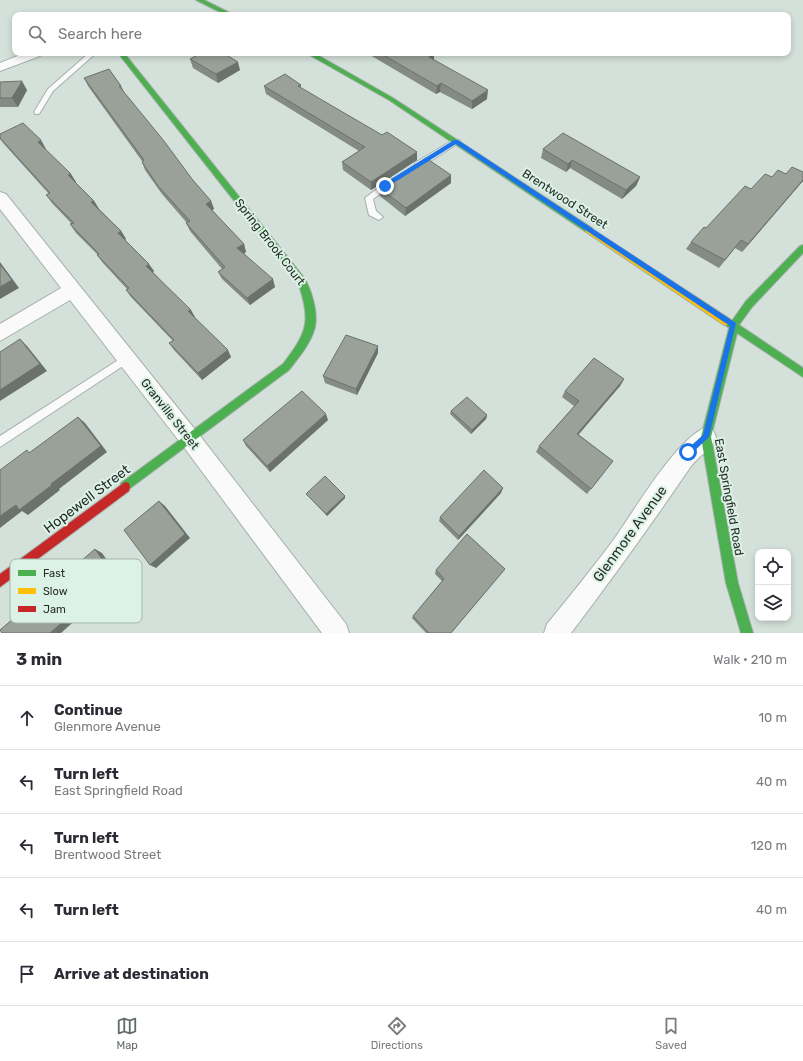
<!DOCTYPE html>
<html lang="en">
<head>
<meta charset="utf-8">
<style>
  body { margin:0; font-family:Rubik,sans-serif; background:#f2f2f3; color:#2b2b33 }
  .controls { position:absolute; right:12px; bottom:12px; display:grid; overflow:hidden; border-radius:8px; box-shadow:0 2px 6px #0003 }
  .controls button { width:36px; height:36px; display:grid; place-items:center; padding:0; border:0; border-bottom:1px solid #e1e1e2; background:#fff; color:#2b2b33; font:20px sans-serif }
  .stop { position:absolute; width:12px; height:12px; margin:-9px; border:3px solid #1a73e8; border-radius:50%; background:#fff }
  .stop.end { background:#1a73e8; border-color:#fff; box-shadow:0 1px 4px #0008 }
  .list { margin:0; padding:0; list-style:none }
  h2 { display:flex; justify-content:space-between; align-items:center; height:52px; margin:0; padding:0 16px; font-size:17px }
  h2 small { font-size:13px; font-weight:400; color:#7c7c81 }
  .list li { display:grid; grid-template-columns:26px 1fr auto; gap:12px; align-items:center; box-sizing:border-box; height:64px; padding:0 16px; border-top:1px solid #e1e1e2 }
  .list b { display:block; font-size:15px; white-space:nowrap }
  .list p { margin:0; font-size:13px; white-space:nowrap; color:#7c7c81 }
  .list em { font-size:13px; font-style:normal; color:#7c7c81 }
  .icon { flex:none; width:22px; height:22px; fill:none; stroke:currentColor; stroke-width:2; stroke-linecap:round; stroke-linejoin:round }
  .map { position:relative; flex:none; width:803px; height:633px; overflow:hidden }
  .search { position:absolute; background:#fff; box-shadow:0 2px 6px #0003; left:12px; right:12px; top:12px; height:44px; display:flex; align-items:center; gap:10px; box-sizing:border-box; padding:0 14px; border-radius:8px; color:#7c7c81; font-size:15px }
  .sheet { height:372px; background:#fff }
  nav { display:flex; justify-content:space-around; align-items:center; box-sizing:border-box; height:56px; border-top:1px solid #e1e1e2; background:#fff; font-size:11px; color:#7c7c81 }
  nav a { display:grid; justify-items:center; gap:2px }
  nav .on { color:#626c66 }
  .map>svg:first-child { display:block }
</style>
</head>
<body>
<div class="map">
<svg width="803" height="633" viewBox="0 0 803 633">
  <rect width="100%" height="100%" fill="#d4e0da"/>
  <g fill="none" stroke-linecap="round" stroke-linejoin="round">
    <g stroke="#a6b0ab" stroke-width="2">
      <g id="lane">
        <path d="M89,53H96L53,91L39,114H35L34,112L48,89Z"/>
        <path d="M453,140H459L460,142L421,167H415V163Z"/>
        <path d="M388,181L392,184L391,186L373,199L376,211L383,217L379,220L369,215L365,198Z"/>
        <path d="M126,355L129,356L131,359L129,362L0,447V436Z"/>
      </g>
    </g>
    <g stroke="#a6b0ab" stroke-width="2">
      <g id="street">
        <path d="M25,53H42L40,56L0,71V63Z"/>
        <path d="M0,192L6,194L197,432L346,624L349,633H322L183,446L70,300L0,341V324L61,288L0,209Z"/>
        <path d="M706,427L713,430L716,437C711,450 697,457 689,469C651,525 612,579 571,633H544L547,624C569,597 591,570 612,542C633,513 675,440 706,427Z"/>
      </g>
    </g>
    <g stroke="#a6b0ab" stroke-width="2">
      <g id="fast">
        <path d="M196,0H204L234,15H226Z"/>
        <path d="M118,53H124L305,279C312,292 318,312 315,327C311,343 299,357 289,370L125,492L121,491L120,487L121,483L283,364C308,331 311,322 298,282Z"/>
        <path d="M306,53H314L393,98L592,228L593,230L592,232H586L389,100Z"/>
        <path d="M803,245V253L752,307L739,325L803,368V377L737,333L711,437L738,583L753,633H741L726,583L701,437L729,328L722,322L724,319L727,318L732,321L746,301L800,246Z"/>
      </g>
    </g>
    <g stroke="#a6b0ab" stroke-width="2">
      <path id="slow" d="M589,227L730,319L732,322L730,325H724L586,232L585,230Z"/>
    </g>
    <g stroke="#a6b0ab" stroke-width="2">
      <path id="jam" d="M125,482L129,483L130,487L129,491L0,587V574Z"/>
    </g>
    <use href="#lane" fill="#f9faf9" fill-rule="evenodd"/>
    <use href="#street" fill="#f9faf9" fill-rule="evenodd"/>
    <use href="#fast" fill="#4caf50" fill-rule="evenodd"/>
    <use href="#slow" fill="#ffc107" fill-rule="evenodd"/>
    <use href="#jam" fill="#c62828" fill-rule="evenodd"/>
  </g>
  <g fill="#848a84">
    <path d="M369,53H433L434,60L487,99L472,109L440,92L436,94L370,55Z"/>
    <path d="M190,59L240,70L218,83L193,68Z"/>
    <path d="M84,78L125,94L192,179L211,201L214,209L212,210L244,244L246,252L244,253L275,287L250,305L222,279L218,272L222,269L190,231L186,223H187L162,194L145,170L142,162V161L88,86Z"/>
    <path d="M0,82L27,90L18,107H0Z"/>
    <path d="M301,85V88L417,160L371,190L343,170L342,162L359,151L266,94L264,86Z"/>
    <path d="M0,134L46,149H45L76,182H75L94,201L99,209L121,231L126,239L125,240L154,271L153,272L231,357L202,380L174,350L169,343L173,341L131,297L126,290L127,289L103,263L97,255H98L76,233L70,224H72L52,203L46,195L49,194L4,144L0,139Z"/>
    <path d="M543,149L640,177L636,186L622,199L570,168L566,172L541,158Z"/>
    <path d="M803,172V181L801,183L742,252L735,248L719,268L686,249L691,242L751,189L772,177L786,174Z"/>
    <path d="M451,183L405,216L380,196L379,188Z"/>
    <path d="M378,346V353L357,395L325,383L323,376Z"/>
    <path d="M624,379L620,386L578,434L613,461L587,494L536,452L539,446L574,406L562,397L565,391Z"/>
    <path d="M451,411L487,415L486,419L471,434L450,414Z"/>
    <path d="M328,420L270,472L246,446L243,440Z"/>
    <path d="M501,493L458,540L439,521L440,517Z"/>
    <path d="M306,494L345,498L327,516L308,496Z"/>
    <path d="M505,569L451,633H426L412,618L413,616L442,581L435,574L436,570Z"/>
  </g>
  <g fill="#6b716b">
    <path d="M434,54V63L429,57Z"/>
    <path d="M238,62L240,70L218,83L216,74Z"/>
    <path d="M22,81L27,90L18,107L12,98Z"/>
    <path d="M441,83L440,92L436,94L437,86Z"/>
    <path d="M119,86H121L125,94Z"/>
    <path d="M488,90L487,99L472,109V101Z"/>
    <path d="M41,140L46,149L43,150L38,142Z"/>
    <path d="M417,152V160L371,190V182Z"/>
    <path d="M572,160L570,168L566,172L568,164Z"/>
    <path d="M71,174L76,182L73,184L68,175Z"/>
    <path d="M451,175V183L405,216L406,208Z"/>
    <path d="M640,177L636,186L622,199L626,190Z"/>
    <path d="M803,180V181L742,252L748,244Z"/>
    <path d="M94,201L99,209L96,210L91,202Z"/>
    <path d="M211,201L214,209L209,212L206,204Z"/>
    <path d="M121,231L126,239L123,241L118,233Z"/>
    <path d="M244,244L246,252L240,256L237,248Z"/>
    <path d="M0,262L19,288L0,299Z"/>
    <path d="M149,264L154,271L150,274L146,266Z"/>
    <path d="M273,279L275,287L250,305L247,298Z"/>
    <path d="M191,310L195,317L192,319L188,311Z"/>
    <path d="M20,339L27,346L47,371L0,401V390Z"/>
    <path d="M378,346V353L357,395L356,389Z"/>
    <path d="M228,350L231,357L202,380L198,373Z"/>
    <path d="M624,379L620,386L574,440L577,434Z"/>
    <path d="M326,414L328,420L270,472L267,466Z"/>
    <path d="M487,415L486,419L471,434L472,430Z"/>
    <path d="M78,417L85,423L107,452L59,489L60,490L28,515L22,511L0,528V516L16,505L51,484Z"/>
    <path d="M503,488L501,493L458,540L459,536Z"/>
    <path d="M345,496V498L327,516L326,514Z"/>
    <path d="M159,501L165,506L190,538L156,568L150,565Z"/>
    <path d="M95,549L102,553L127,588L96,615L88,613Z"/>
    <path d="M82,605L90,607L61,633H50Z"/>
  </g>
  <g fill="#99a199" stroke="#6b716b">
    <path d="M201,53H223L238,62L216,74L190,59Z"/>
    <path d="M380,53H433L434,54L429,57L488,90L472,101L441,83L437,86Z"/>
    <path d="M109,69L121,86H119L164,141L192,179L211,201L206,204L244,244L237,248L273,279L247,298L218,272L225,267L186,223L190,221L158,186L142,162L144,160L84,78Z"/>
    <path d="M285,74L301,85L298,86L382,135L387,132L417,152L371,182L342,162L365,147L264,86Z"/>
    <path d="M22,81L12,98H0V82Z"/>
    <path d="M23,123L41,140L38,142L71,174L68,175L94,201L91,202L121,231L118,233L149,264L146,266L191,310L188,311L228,350L198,373L169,343L174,340L126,290L129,288L97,255L99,254L70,224L74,223L46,195L50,193L0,138V134Z"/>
    <path d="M563,133L640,177L626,190L572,160L568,164L543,149Z"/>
    <path d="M426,158L451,175L406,208L379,188Z"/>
    <path d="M792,167L803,172V180L748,244L741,240L725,260L691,242L704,227L706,228L745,186L751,189L765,174L772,177L778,170L786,174Z"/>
    <path d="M0,264L12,280L0,287Z"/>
    <path d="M346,335L378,346L356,389L323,376Z"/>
    <path d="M20,339L40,364L0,390V352Z"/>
    <path d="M594,358L624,379L577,434L613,461L591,489L539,446L579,401L565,391Z"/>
    <path d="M302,391L326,414L267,466L243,440Z"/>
    <path d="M467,397L487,415L472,430L451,411Z"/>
    <path d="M78,417L101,446L51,484L52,485L19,510L16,505L0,516V470L27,450L29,453Z"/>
    <path d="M484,470L503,488L459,536L440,517Z"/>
    <path d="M325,476L345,496L326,514L306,494Z"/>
    <path d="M159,501L185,534L150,565L124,530Z"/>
    <path d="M467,534L505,569L451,633H429L413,616L444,579L436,570Z"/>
    <path d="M95,549L120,585L88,613L82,605L50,633H2L0,630Z"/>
  </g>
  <path fill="#1a73e8" d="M454,140H458L736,323L709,437L690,455H685L684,452L703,435L730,326L456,144L387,187H383V184Z"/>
  <g text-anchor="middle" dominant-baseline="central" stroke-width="4" stroke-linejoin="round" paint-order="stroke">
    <g font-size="12" fill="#252d28" stroke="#dcf2e6">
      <text transform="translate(565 199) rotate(33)">Brentwood Street</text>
      <text transform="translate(270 242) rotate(52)">Spring Brook Court</text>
      <text transform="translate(170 414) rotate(52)">Granville Street</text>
      <text transform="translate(729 497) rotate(80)">East Springfield Road</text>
    </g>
    <g font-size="14" fill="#252d28" stroke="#dcf2e6">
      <text transform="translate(87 499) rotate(-37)">Hopewell Street</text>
      <text transform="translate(630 534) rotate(-54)">Glenmore Avenue</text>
    </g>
  </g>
  <rect x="10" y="559" width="132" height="64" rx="6" fill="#dcf2e6" stroke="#a5b7ad" stroke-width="1"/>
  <rect x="18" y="570" width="18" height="6" fill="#4caf50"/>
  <rect x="18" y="588" width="18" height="6" fill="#ffc107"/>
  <rect x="18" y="606" width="18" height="6" fill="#c62828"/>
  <g font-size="11" fill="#252d28">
    <text x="43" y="577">Fast</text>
    <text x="43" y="595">Slow</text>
    <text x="43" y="613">Jam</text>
  </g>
</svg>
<div class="controls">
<button><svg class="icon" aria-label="locate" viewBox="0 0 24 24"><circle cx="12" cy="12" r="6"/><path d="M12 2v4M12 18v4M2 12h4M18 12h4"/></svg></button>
<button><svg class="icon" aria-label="layers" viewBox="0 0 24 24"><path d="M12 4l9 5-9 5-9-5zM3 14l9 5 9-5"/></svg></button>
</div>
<div class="stop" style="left:688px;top:452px"></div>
<div class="stop end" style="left:385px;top:186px"></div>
<div class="search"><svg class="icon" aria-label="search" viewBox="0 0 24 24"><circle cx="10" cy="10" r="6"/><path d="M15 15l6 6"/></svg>Search here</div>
</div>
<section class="sheet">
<h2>3 min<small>Walk · 210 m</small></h2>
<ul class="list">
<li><svg class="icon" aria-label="ahead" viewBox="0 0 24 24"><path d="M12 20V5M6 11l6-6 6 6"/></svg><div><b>Continue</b><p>Glenmore Avenue</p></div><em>10 m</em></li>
<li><svg class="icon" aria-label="left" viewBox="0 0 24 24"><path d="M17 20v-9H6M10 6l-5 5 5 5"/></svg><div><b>Turn left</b><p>East Springfield Road</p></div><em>40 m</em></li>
<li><svg class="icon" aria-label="left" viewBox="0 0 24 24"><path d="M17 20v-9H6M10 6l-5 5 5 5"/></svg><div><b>Turn left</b><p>Brentwood Street</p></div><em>120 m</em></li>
<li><svg class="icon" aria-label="left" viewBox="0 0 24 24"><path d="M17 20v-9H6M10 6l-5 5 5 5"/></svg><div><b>Turn left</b></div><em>40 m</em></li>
<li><svg class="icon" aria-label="arrive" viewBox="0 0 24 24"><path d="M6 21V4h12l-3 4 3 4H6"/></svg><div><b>Arrive at destination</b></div></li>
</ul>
</section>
<nav>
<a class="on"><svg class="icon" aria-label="map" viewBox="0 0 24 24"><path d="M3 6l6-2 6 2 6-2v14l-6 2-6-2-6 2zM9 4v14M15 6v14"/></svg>Map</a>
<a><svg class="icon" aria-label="directions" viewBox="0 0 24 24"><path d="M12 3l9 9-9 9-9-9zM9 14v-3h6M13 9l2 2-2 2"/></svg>Directions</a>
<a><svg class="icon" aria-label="saved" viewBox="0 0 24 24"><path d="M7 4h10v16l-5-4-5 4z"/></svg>Saved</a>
</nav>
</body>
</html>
